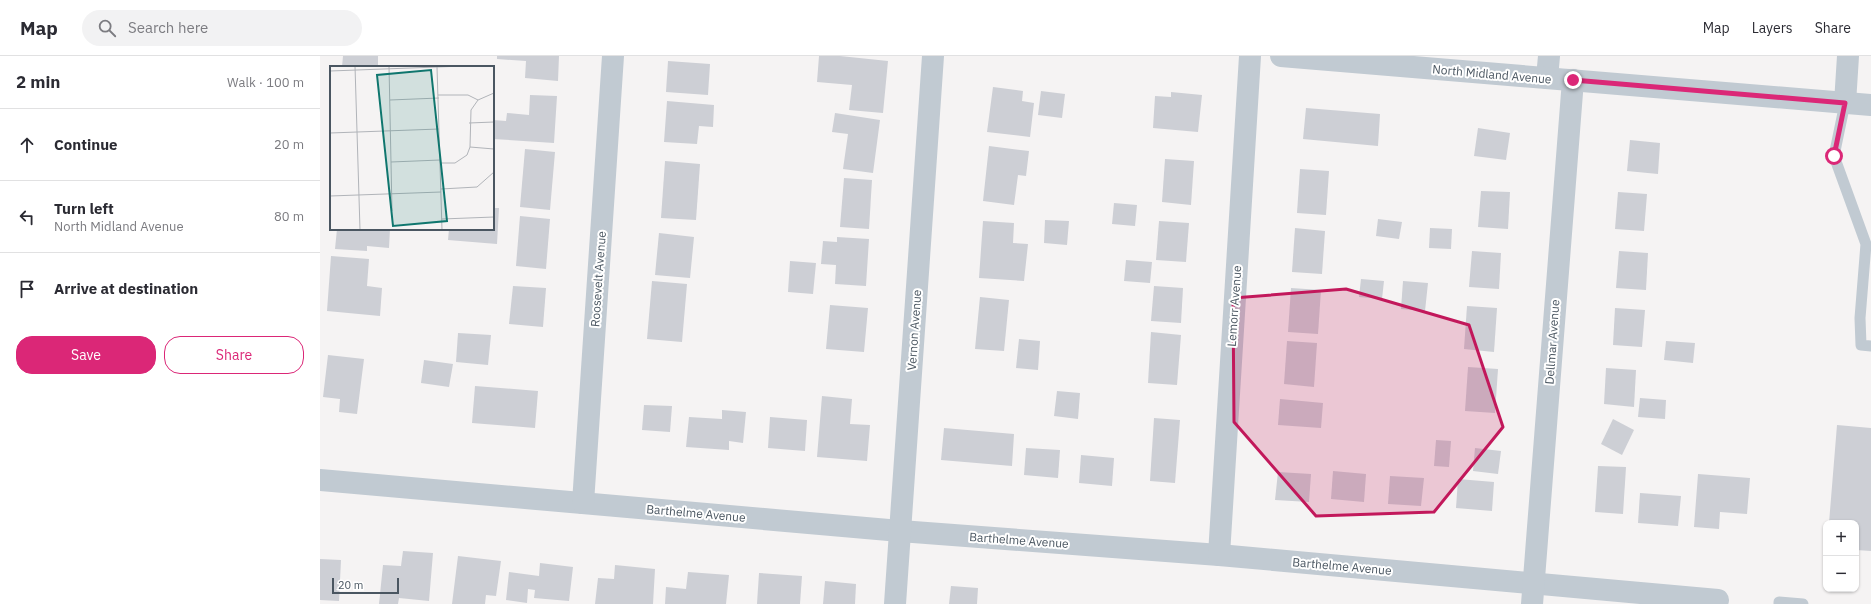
<!DOCTYPE html>
<html lang="en">
<head>
<meta charset="utf-8">
<style>
  body { margin:0; font-family:"IBM Plex Sans",sans-serif; background:#f2f2f3; color:#2b2b33 }
  .controls { position:absolute; right:12px; bottom:12px; display:grid; overflow:hidden; border-radius:8px; box-shadow:0 1px 3px #0004 }
  .controls button { width:36px; height:36px; display:grid; place-items:center; padding:0; border:0; border-bottom:1px solid #e1e1e2; background:#fff; color:#2b2b33; font:20px sans-serif }
  .scale { position:absolute; left:12px; bottom:10px; width:67px; box-sizing:border-box; padding-left:4px; border:2px solid #4a5661; border-top:0; font-size:11px; line-height:14px; white-space:nowrap; color:#4a5661; -webkit-text-stroke:3px #fff; paint-order:stroke }
  .stop { position:absolute; width:12px; height:12px; margin:-9px; border:3px solid #db2777; border-radius:50%; background:#fff }
  .stop.end { background:#db2777; border-color:#fff; box-shadow:0 1px 4px #0008 }
  .list { margin:0; padding:0; list-style:none }
  h2 { display:flex; justify-content:space-between; align-items:center; height:52px; margin:0; padding:0 16px; font-size:17px }
  h2 small { font-size:13px; font-weight:400; color:#7c7c81 }
  .list li { display:grid; grid-template-columns:26px 1fr auto; gap:12px; align-items:center; box-sizing:border-box; height:72px; padding:0 16px; border-top:1px solid #e1e1e2 }
  .list b { display:block; font-size:15px; white-space:nowrap }
  .list p { margin:0; font-size:13px; white-space:nowrap; color:#7c7c81 }
  .list em { font-size:13px; font-style:normal; color:#7c7c81 }
  .actions { display:flex; gap:8px; padding:12px 16px }
  .actions a { flex:1; padding:9px 0; border:1px solid #db2777; border-radius:16px; text-align:center; font-size:14px; color:#db2777 }
  .actions .main { background:#db2777; color:#fff }
  .icon { flex:none; width:22px; height:22px; fill:none; stroke:currentColor; stroke-width:2; stroke-linecap:round; stroke-linejoin:round }
  .map { position:relative; flex:none; width:1551px; height:548px; overflow:hidden }
  header { display:flex; align-items:center; gap:24px; box-sizing:border-box; height:56px; padding:0 20px; background:#fff; border-bottom:1px solid #e1e1e2 }
  header strong { font-size:19px }
  nav { display:flex; gap:22px; margin-inline-start:auto; font-size:14px }
  .search { width:280px; height:36px; background:#f2f2f3; display:flex; align-items:center; gap:10px; box-sizing:border-box; padding:0 14px; border-radius:22px; color:#7c7c81; font-size:15px }
  main { display:flex }
  aside { flex:1; background:#fff }
  .map>svg:first-child { display:block }
</style>
</head>
<body>
<header>
<strong>Map</strong>
<div class="search"><svg class="icon" aria-label="search" viewBox="0 0 24 24"><circle cx="10" cy="10" r="6"/><path d="M15 15l6 6"/></svg>Search here</div>
<nav><a>Map</a><a>Layers</a><a>Share</a></nav>
</header>
<main>
<aside>
<h2>2 min<small>Walk · 100 m</small></h2>
<ul class="list">
<li><svg class="icon" aria-label="ahead" viewBox="0 0 24 24"><path d="M12 20V5M6 11l6-6 6 6"/></svg><div><b>Continue</b></div><em>20 m</em></li>
<li><svg class="icon" aria-label="left" viewBox="0 0 24 24"><path d="M17 20v-9H6M10 6l-5 5 5 5"/></svg><div><b>Turn left</b><p>North Midland Avenue</p></div><em>80 m</em></li>
<li><svg class="icon" aria-label="arrive" viewBox="0 0 24 24"><path d="M6 21V4h12l-3 4 3 4H6"/></svg><div><b>Arrive at destination</b></div></li>
</ul>
<div class="actions"><a class="main">Save</a><a>Share</a></div>
</aside>
<div class="map">
<svg width="1551" height="548" viewBox="0 0 1551 548">
  <rect width="100%" height="100%" fill="#f5f3f3"/>
  <g fill="#cdcfd5">
    <path d="M23,0H58V11H22Z"/>
    <path d="M177,0H239L238,25L205,22L206,5L177,3Z"/>
    <path d="M499,0H520L568,5L563,57L529,54L532,29L497,26Z"/>
    <path d="M348,5L390,8L388,39L346,36Z"/>
    <path d="M673,31L703,35L702,45L714,47L710,81L667,76Z"/>
    <path d="M721,35L745,38L742,62L718,59Z"/>
    <path d="M851,36L882,39L878,76L833,72L835,40L851,41Z"/>
    <path d="M210,39L237,40L234,87L173,83V64L186,65L187,57L209,59Z"/>
    <path d="M347,45L394,49L393,71L379,70L377,88L344,86Z"/>
    <path d="M986,52L1060,58L1058,90L983,83Z"/>
    <path d="M515,57L560,64L553,117L523,113L528,78L512,76Z"/>
    <path d="M1158,72L1190,77L1186,104L1154,100Z"/>
    <path d="M1310,84L1340,87L1338,118L1307,115Z"/>
    <path d="M669,90L709,95L706,120L698,119L694,149L663,145Z"/>
    <path d="M205,93L235,96L230,154L200,151Z"/>
    <path d="M845,103L874,105L871,149L842,146Z"/>
    <path d="M345,105L380,108L376,164L341,162Z"/>
    <path d="M980,113L1009,115L1006,159L977,157Z"/>
    <path d="M524,122L552,124L549,173L520,171Z"/>
    <path d="M1161,135L1190,136L1188,173L1158,171Z"/>
    <path d="M1298,136L1327,138L1324,175L1295,173Z"/>
    <path d="M794,147L817,149L815,170L792,168Z"/>
    <path d="M173,152H179L177,188L128,184L129,173H173Z"/>
    <path d="M200,160L230,163L226,213L196,210Z"/>
    <path d="M1058,163L1082,166L1079,183L1056,180Z"/>
    <path d="M725,164L749,165L747,189L724,187Z"/>
    <path d="M663,165L694,167L693,187L708,188L704,225L659,222Z"/>
    <path d="M839,165L869,167L866,206L836,204Z"/>
    <path d="M975,172L1005,175L1002,218L972,216Z"/>
    <path d="M1110,172L1132,173L1131,193L1109,192Z"/>
    <path d="M17,173H70L69,192L47,190V195L15,193Z"/>
    <path d="M339,177L374,181L370,222L335,219Z"/>
    <path d="M517,181L549,183L546,230L515,228L516,209L501,208L503,185L517,186Z"/>
    <path d="M1152,195L1181,197L1179,233L1149,231Z"/>
    <path d="M1299,195L1328,197L1326,234L1296,232Z"/>
    <path d="M11,200L49,203L47,230L62,232L60,260L7,255Z"/>
    <path d="M806,204L832,206L830,227L804,225Z"/>
    <path d="M470,205L496,207L493,238L468,236Z"/>
    <path d="M1041,223L1064,225L1062,243L1039,241Z"/>
    <path d="M332,225L367,228L362,286L327,283Z"/>
    <path d="M1083,225L1108,227L1105,255L1081,253Z"/>
    <path d="M193,230L226,232L223,271L189,268Z"/>
    <path d="M834,230L863,232L861,267L831,265Z"/>
    <path d="M971,232L1001,234L998,278L968,276Z"/>
    <path d="M660,241L689,244L684,295L655,293Z"/>
    <path d="M510,249L548,252L544,296L506,293Z"/>
    <path d="M1147,250L1177,252L1174,296L1144,293Z"/>
    <path d="M1295,252L1325,254L1322,291L1293,289Z"/>
    <path d="M831,276L861,279L857,329L828,327Z"/>
    <path d="M138,277L171,279L168,309L136,306Z"/>
    <path d="M699,283L720,285L718,314L696,312Z"/>
    <path d="M967,285L997,287L994,331L964,328Z"/>
    <path d="M1346,285L1375,287L1373,307L1344,304Z"/>
    <path d="M8,299L44,303L37,358L19,356L20,343L3,341Z"/>
    <path d="M104,304L133,308L129,331L101,327Z"/>
    <path d="M1148,311L1178,313L1175,357L1145,355Z"/>
    <path d="M1286,312L1316,314L1314,351L1284,348Z"/>
    <path d="M155,330L218,335L215,372L152,367Z"/>
    <path d="M737,335L760,337L758,363L734,360Z"/>
    <path d="M502,340L532,343L530,368L550,369L547,405L497,401Z"/>
    <path d="M1320,342L1346,344L1345,363L1318,361Z"/>
    <path d="M960,343L1003,347L1001,372L958,369Z"/>
    <path d="M324,349L352,350L350,376L322,374Z"/>
    <path d="M402,354L426,356L423,387L409,385V394L366,391L369,361L402,363Z"/>
    <path d="M450,361L487,364L485,395L448,392Z"/>
    <path d="M834,362L860,364L855,427L830,425Z"/>
    <path d="M1293,363L1314,374L1302,399L1281,388Z"/>
    <path d="M1517,369L1551,372V495L1536,494V467H1509Z"/>
    <path d="M624,372L694,378L692,410L621,404Z"/>
    <path d="M1116,384L1131,385L1129,411L1114,410Z"/>
    <path d="M706,392L740,394L738,422L704,419Z"/>
    <path d="M1155,392L1181,395L1178,418L1153,415Z"/>
    <path d="M761,399L794,402L792,430L759,427Z"/>
    <path d="M1278,410L1306,411L1303,458L1275,456Z"/>
    <path d="M1013,415L1046,418L1044,446L1011,443Z"/>
    <path d="M958,416L991,418L989,446L955,444Z"/>
    <path d="M1378,418L1430,422L1427,458L1400,456L1399,473L1374,471Z"/>
    <path d="M1070,420L1104,422L1101,450L1068,448Z"/>
    <path d="M1138,423L1174,426L1172,455L1136,452Z"/>
    <path d="M1320,437L1361,440L1358,470L1318,467Z"/>
    <path d="M83,495L113,497L109,545L79,542L78,548H59L63,509L81,510Z"/>
    <path d="M138,500L181,505L176,540L166,539L165,548H132Z"/>
    <path d="M0,503L21,504L19,545L0,544Z"/>
    <path d="M220,507L253,511L249,545L214,542L215,534L208,533L207,547L186,544L189,516L219,520Z"/>
    <path d="M295,509L335,513L333,548H275L278,522L294,523Z"/>
    <path d="M368,516L409,519L406,548H345L346,531L366,533Z"/>
    <path d="M439,517L482,520L480,548H437Z"/>
    <path d="M505,525L536,528L535,548H503Z"/>
    <path d="M631,530L658,532L657,548H629Z"/>
  </g>
  <g fill="none" stroke-linecap="round" stroke-linejoin="round">
    <g stroke="#c1cad2" stroke-width="11">
      <path d="M1525,47L1514,100L1546,188L1540,262L1541,289L1551,290"/>
      <path d="M1459,548V546L1483,548"/>
    </g>
    <g stroke="#c1cad2" stroke-width="22">
      <path d="M1227,22L1229,0"/>
      <path d="M1525,47L1528,0"/>
      <path d="M0,424L580,475L899,499L1398,544"/>
      <path d="M263,447L293,0"/>
      <path d="M899,499L930,0"/>
      <path d="M575,548L613,0"/>
      <path d="M1212,548L1253,24"/>
    </g>
    <path stroke="#c1cad2" stroke-width="22" d="M961,0L1551,49"/>
  </g>
  <g fill="none" stroke-linecap="round" stroke-linejoin="round">
    <path stroke="#db2777" stroke-width="5" d="M1253,24L1525,47L1514,100"/>
  </g>
  <path fill="#c2185b" fill-opacity="0.2" stroke="#c2185b" stroke-width="3" stroke-linejoin="round" d="M1026,233L1149,269L1183,371L1114,456L996,460L914,366L913,242Z"/>
  <g text-anchor="middle" dominant-baseline="central" stroke-width="4" stroke-linejoin="round" paint-order="stroke">
    <g font-size="12" fill="#4a5661" stroke="#fff">
      <text transform="translate(1172 18) rotate(5)">North Midland Avenue</text>
      <text transform="translate(278 223) rotate(-86)">Roosevelt Avenue</text>
      <text transform="translate(914 250) rotate(-86)">Lemorr Avenue</text>
      <text transform="translate(594 274) rotate(-86)">Vernon Avenue</text>
      <text transform="translate(1232 286) rotate(-86)">Dellmar Avenue</text>
      <text transform="translate(376 457) rotate(5)">Barthelme Avenue</text>
      <text transform="translate(699 484) rotate(4)">Barthelme Avenue</text>
      <text transform="translate(1022 510) rotate(5)">Barthelme Avenue</text>
    </g>
  </g>
  <g transform="translate(10 10)">
    <rect width="164" height="164" fill="#f5f3f3"/>
    <path fill="none" stroke="#b1b4b9" stroke-width="1" d="M25,0L30,164M59,0L62,145M107,1L112,164M0,5L134,0M108,29H138L148,34M60,34L109,32M139,57L164,56M0,67L109,63M140,81L164,83M61,96L110,94M111,97H125L137,89L140,81L141,44L148,34L164,27M111,123L147,121L164,106M0,130L111,126M112,153L164,151"/>
    <path fill="#0f766e" fill-opacity="0.15" stroke="#0f766e" stroke-width="2" d="M101,4L117,155L63,160L47,9Z"/>
    <rect width="164" height="164" fill="none" stroke="#4a5661" stroke-width="2"/>
  </g>
</svg>
<div class="controls">
<button>+</button>
<button>−</button>
</div>
<div class="scale">20 m</div>
<div class="stop" style="left:1514px;top:100px"></div>
<div class="stop end" style="left:1253px;top:24px"></div>
</div>
</main>
</body>
</html>
